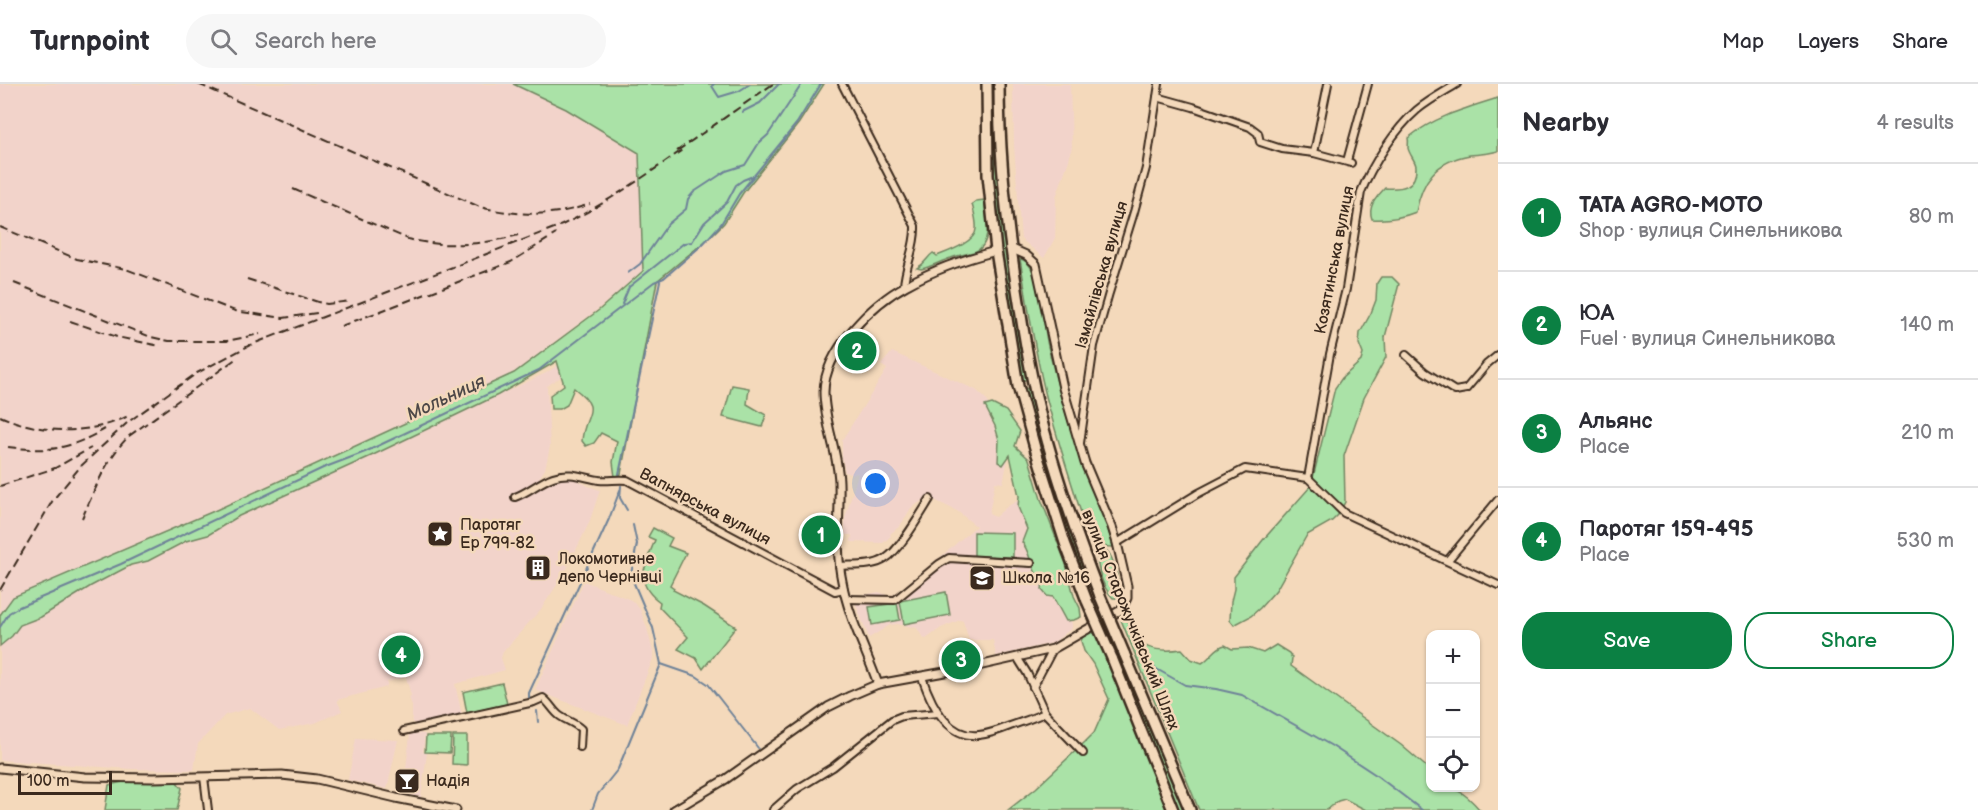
<!DOCTYPE html>
<html lang="en">
<head>
<meta charset="utf-8">
<style>
  body { margin:0; font-family:"Balsamiq Sans",sans-serif; background:#f7f7f7; color:#2b2b33 }
  .controls { position:absolute; right:18px; bottom:18px; display:grid; overflow:hidden; border-radius:12px; box-shadow:0 2px 4px #0004 }
  .controls button { width:54px; height:54px; display:grid; place-items:center; padding:0; border:0; border-bottom:2px solid #e1e1e2; background:#fff; color:#2b2b33; font:30px sans-serif }
  .scale { position:absolute; left:18px; bottom:15px; width:94px; box-sizing:border-box; padding-left:6px; border:3px solid #3b2a1e; border-top:0; font-size:16px; line-height:21px; white-space:nowrap; color:#3b2a1e; -webkit-text-stroke:4px #f4d9bb; paint-order:stroke }
  .you { position:absolute; left:876px; top:400px; width:21px; height:21px; margin:-15px; border:4px solid #fff; border-radius:50%; background:#1a73e8; box-shadow:0 0 0 9px #1a73e833 }
  .badge { display:grid; place-items:center; width:39px; height:39px; border-radius:50%; background:#0b8043; color:#fff; font-size:20px; font-weight:700 }
  .pin { position:absolute; translate:-50% -50%; border:3px solid #fff; box-shadow:0 2px 6px #0006 }
  .list { margin:0; padding:0; list-style:none }
  h2 { display:flex; justify-content:space-between; align-items:center; height:78px; margin:0; padding:0 24px; font-size:26px }
  h2 small { font-size:20px; font-weight:400; color:#7c7c81 }
  .list li { display:grid; grid-template-columns:39px 1fr auto; gap:18px; align-items:center; box-sizing:border-box; height:108px; padding:0 24px; border-top:2px solid #e1e1e2 }
  .list b { display:block; font-size:22px; white-space:nowrap }
  .list p { margin:0; font-size:20px; white-space:nowrap; color:#7c7c81 }
  .list em { font-size:20px; font-style:normal; color:#7c7c81 }
  .actions { display:flex; gap:12px; padding:18px 24px }
  .actions a { flex:1; padding:14px 0; border:2px solid #0b8043; border-radius:24px; text-align:center; font-size:21px; color:#0b8043 }
  .actions .main { background:#0b8043; color:#fff }
  .icon { flex:none; width:33px; height:33px; fill:none; stroke:currentColor; stroke-width:2; stroke-linecap:round; stroke-linejoin:round }
  .map { position:relative; flex:none; width:1498px; height:726px; overflow:hidden }
  header { display:flex; align-items:center; gap:36px; box-sizing:border-box; height:84px; padding:0 30px; background:#fff; border-bottom:2px solid #e1e1e2 }
  header strong { font-size:28px }
  nav { display:flex; gap:33px; margin-inline-start:auto; font-size:21px }
  .search { width:420px; height:54px; background:#f7f7f7; display:flex; align-items:center; gap:15px; box-sizing:border-box; padding:0 21px; border-radius:33px; color:#7c7c81; font-size:22px }
  main { display:flex }
  aside { flex:1; background:#fff }
  .map>svg:first-child { display:block }
</style>
</head>
<body>
<header>
<strong>Turnpoint</strong>
<div class="search"><svg class="icon" aria-label="search" viewBox="0 0 24 24"><circle cx="10" cy="10" r="6"/><path d="M15 15l6 6"/></svg>Search here</div>
<nav><a>Map</a><a>Layers</a><a>Share</a></nav>
</header>
<main>
<div class="map">
<svg width="1498" height="726" viewBox="0 0 1498 726">
  <rect width="100%" height="100%" fill="#f4d9bb"/>
  <filter id="ink" filterUnits="userSpaceOnUse"><feTurbulence type="fractalNoise" baseFrequency=".0167" numOctaves="2"/><feDisplacementMap in="SourceGraphic" scale="12" xChannelSelector="R" yChannelSelector="G"/><feConvolveMatrix kernelMatrix="1 2 1 2 8 2 1 2 1" color-interpolation-filters="sRGB"/></filter>
  <g filter="url(#ink)">
    <g fill="#f2d3ca">
      <path d="M0,0H513L566,25L639,69L643,187L596,227L513,289L208,429L13,513L0,530Z"/>
      <path d="M1013,0H1070L1072,62L1069,76L1056,113L1055,154L1044,174L1021,155L1014,61Z"/>
      <path d="M892,268L976,306L987,316L991,328L1010,365L1003,399L995,398L989,430L995,433L1008,422L1019,416L1039,485L1072,539V544L1053,559L996,572L993,556H969L963,537L960,536L941,544L926,555L923,554L917,544L897,540L890,541L869,554L853,513L879,508L894,514L976,442L957,427L928,413L911,424L900,442L890,450L891,452L883,459L851,458L852,451H845V434L858,390L855,389L854,391L845,388L842,374V356L887,285L881,281Z"/>
      <path d="M558,281L562,292L547,302L550,363L545,385L538,396L525,407L512,411L513,415H521L551,397L572,393L588,402L600,406L589,439L565,489L541,525L503,568L501,574L505,586L455,600L462,631L415,641L412,638V622L409,613L411,612L406,593L387,598V603L337,616L342,627L315,639L279,646L250,624L225,631L198,660L194,686L132,685L0,676V547L11,538L546,289Z"/>
      <path d="M584,497L631,516L640,525L647,544L654,572L627,641L535,606Z"/>
      <path d="M414,649L425,650L423,668L427,669L421,713L403,709L410,651Z"/>
      <path d="M356,654L398,656L387,705L348,696Z"/>
    </g>
    <g fill="#aae2a7" stroke="#728662" stroke-width="1.5">
      <path d="M513,0H824L799,39L743,109L724,139L709,154L657,197L621,390L615,393L613,378L617,357L601,349L594,359L586,362L582,357C584,328 604,327 574,304L567,321L560,325H551L550,311L564,301L557,277L498,311L371,372L239,432L208,451L186,457L148,477L131,481L91,502L41,533L20,541L12,552L0,562V531L13,513L214,427L514,289L599,226L643,187L639,69L566,25Z"/>
      <path d="M1498,14V67C1488,70 1480,70 1470,71C1436,77 1422,96 1416,128C1401,134 1387,136 1372,135C1367,122 1377,113 1385,104C1401,105 1417,104 1416,82C1415,76 1409,70 1408,64C1408,61 1409,58 1408,54C1434,33 1466,24 1498,14Z"/>
      <path d="M993,50L997,52L1028,295L1021,297L1000,167L990,52Z"/>
      <path d="M984,116C986,131 994,161 974,168C967,170 959,171 951,174C941,177 931,183 921,185L917,184C927,178 926,174 933,169L937,172C947,168 976,158 976,145C977,138 974,128 972,120L976,117Z"/>
      <path d="M1020,175C1042,178 1043,244 1048,262C1057,302 1069,343 1083,381C1093,408 1106,434 1113,463L1092,462C1076,414 1060,365 1047,316C1035,270 1028,222 1020,175Z"/>
      <path d="M1381,193H1392L1399,200L1385,253L1386,273L1364,314L1344,372L1345,418L1338,431L1332,437L1307,451L1276,506L1260,524L1251,532L1234,541L1230,536L1231,517L1234,505V493L1263,456L1311,402L1335,304L1342,294L1361,277L1363,270L1359,260L1360,249L1371,229L1376,216L1377,199Z"/>
      <path d="M732,301L749,304L747,320L766,331L762,343L723,333Z"/>
      <path d="M1024,304L1030,305L1090,494L1086,498L1083,496L1054,413L1022,306Z"/>
      <path d="M992,320L1006,327L1020,347L1015,362L1029,375L1041,415L1066,480L1074,512L1080,524L1081,533L1074,536L1066,537L1053,513L1047,512L1042,506C1044,496 1037,493 1034,485C1029,475 1029,467 1022,458L1027,445L1018,423L1019,412L1010,371L1003,381L998,378L999,356L995,342L985,322Z"/>
      <path d="M653,444L672,454L668,462L686,469L670,501L674,504L673,506L704,522L736,543L703,585L696,574L678,565L688,553L659,523L660,518C633,499 645,482 655,456L648,453Z"/>
      <path d="M974,448L1013,449V473L974,472Z"/>
      <path d="M1097,463C1100,464 1104,464 1106,466C1114,472 1122,505 1117,514H1113C1101,502 1096,480 1097,463Z"/>
      <path d="M946,508L950,531L904,540L900,517Z"/>
      <path d="M897,519L900,536L872,541L869,523Z"/>
      <path d="M1122,533C1131,537 1132,545 1136,553C1143,568 1169,567 1182,565L1191,575L1202,579C1211,574 1215,563 1225,561L1232,565L1248,564L1263,569L1276,561L1289,569L1292,574L1291,582L1401,661L1430,686V704C1457,704 1462,705 1480,726H1366L1345,715L1338,717L1327,726H1199L1121,536Z"/>
      <path d="M1091,548L1098,551L1106,565L1169,726H1008L1036,704L1085,658L1094,649L1109,615L1093,580L1084,567L1081,557L1083,552Z"/>
      <path d="M1117,567L1120,568L1186,726H1178L1113,571Z"/>
      <path d="M502,599L507,620L467,629L463,608Z"/>
      <path d="M426,652H451L450,669L425,668Z"/>
      <path d="M453,652H467V681L452,680Z"/>
      <path d="M175,696L182,704L177,726H105L109,701L128,697Z"/>
    </g>
    <g fill="none" stroke-linecap="round" stroke-linejoin="round">
      <g stroke="#6e8298" stroke-width="2">
        <path d="M714,0L712,2L719,13L739,7L750,0"/>
        <path d="M742,28L760,19L779,0"/>
        <path d="M628,189L640,180L668,140L686,125L688,115L694,108L726,87L745,81L759,59L768,51L802,0"/>
        <path d="M622,220L629,203L684,159L692,158L704,139L727,118L736,101L743,96L753,92"/>
        <path d="M619,390L660,197"/>
        <path d="M621,402L620,414L627,426"/>
        <path d="M0,543L9,529L19,523L121,480L323,384L365,368L539,286L654,198L664,194L702,161L721,140L739,110L797,39L821,0"/>
        <path d="M1144,578L1185,601L1216,605L1242,611L1332,662L1376,691L1422,726"/>
        <path d="M661,580L696,592L708,600L758,664"/>
        <path d="M529,615V609L609,435L620,406"/>
        <path d="M537,627L538,638"/>
        <path d="M592,726L598,710L618,685L661,580L653,544L633,497L631,490L637,460L633,441"/>
      </g>
      <g stroke="#3b2a1e" stroke-width="10">
        <g id="minor">
          <path d="M842,0L915,142C916,163 905,182 904,202"/>
          <path d="M1157,13L1193,23L1250,43L1258,49L1260,58L1282,65L1314,69L1351,79"/>
          <path d="M1314,69L1328,0"/>
          <path d="M1347,77L1368,0"/>
          <path d="M1406,271L1425,288L1455,307L1466,305L1487,280L1498,271"/>
          <path d="M1080,359L1094,262L1109,209L1134,128L1146,84L1159,0"/>
          <path d="M1308,394L1330,270L1346,205L1361,108C1372,81 1395,45 1417,26C1429,16 1444,8 1457,0"/>
          <path d="M1308,394L1344,429L1498,501"/>
          <path d="M515,413C529,408 539,398 553,393C569,387 582,393 599,396C608,397 617,395 627,396L835,507L844,505"/>
          <path d="M1117,459L1197,410L1245,385L1308,394"/>
          <path d="M1448,476L1498,416"/>
          <path d="M839,482C853,481 873,483 885,475C900,466 920,431 930,415"/>
          <path d="M846,515L895,516L939,480L949,474L1031,479"/>
          <path d="M1017,573L1027,589L1045,629L1083,669"/>
          <path d="M922,593C930,617 946,655 979,651C990,650 1000,646 1010,642C1022,638 1033,634 1045,629"/>
          <path d="M1033,603L1053,565"/>
          <path d="M404,647L534,618L543,614C550,619 553,627 560,632C567,637 575,639 581,645L580,663"/>
          <path d="M204,693L208,726"/>
          <path d="M773,726L797,705L833,683L892,636L902,632L939,629"/>
        </g>
      </g>
      <g stroke="#3b2a1e" stroke-width="11">
        <g id="tertiary">
          <path d="M878,600C866,566 848,532 842,497C835,464 840,431 839,398C838,368 824,338 824,308C824,267 873,219 907,201C935,185 965,175 996,167"/>
          <path d="M0,684L85,693L153,694L282,691L317,695L396,714L456,726"/>
          <path d="M674,726L726,695L828,623L850,612L878,600L978,582L1053,565L1121,526L1127,514V502L1117,459L1112,443L1085,379L1063,304L1036,180L1026,171L1010,164"/>
        </g>
      </g>
      <g stroke="#3b2a1e" stroke-width="14">
        <g id="primary">
          <path d="M987,0L988,91L996,167L1018,302L1035,364L1065,459L1087,517"/>
          <path d="M999,0C999,74 1007,145 1019,218C1024,252 1030,287 1038,321C1053,385 1076,450 1100,512"/>
          <path d="M1124,569L1190,726"/>
          <path d="M1112,574L1173,726"/>
        </g>
      </g>
      <use href="#minor" stroke="#f4d9bb" stroke-width="6"/>
      <use href="#tertiary" stroke="#f4d9bb" stroke-width="7"/>
      <use href="#primary" stroke="#f4d9bb" stroke-width="9"/>
      <g stroke="#3b2a1e" stroke-width="2" stroke-dasharray="9 4.5" stroke-linecap="butt">
        <path d="M198,0L480,123C517,132 554,133 590,120"/>
        <path d="M677,67L773,0"/>
        <path d="M293,105L408,155C444,164 483,161 518,151"/>
        <path d="M0,143L77,175L126,185L235,227L283,234L317,229"/>
        <path d="M247,195L318,218L327,220L350,217"/>
        <path d="M14,199L123,242L151,253L169,257H227L260,250"/>
        <path d="M70,237L117,253L160,262"/>
        <path d="M341,242L511,178L556,150"/>
        <path d="M0,332C41,350 90,352 130,331"/>
        <path d="M8,363C51,368 67,366 105,345"/>
        <path d="M0,402L55,384L91,364"/>
        <path d="M93,409C103,387 112,369 129,352L237,274"/>
        <path d="M82,434L97,401"/>
        <path d="M0,506L53,416L80,383L128,338L197,289L250,261L562,141C606,120 645,92 685,64"/>
      </g>
      <g stroke="#3b2a1e" stroke-width="14" stroke-linecap="butt">
        <g id="primary-bridge">
          <path d="M1100,512L1124,569"/>
          <path d="M1087,517L1112,574"/>
        </g>
      </g>
      <use href="#primary-bridge" stroke="#f4d9bb" stroke-width="9"/>
    </g>
  </g>
  <defs>
    <g id="sight-square" transform="scale(1.35)"><rect x="-9" y="-9" width="18" height="18" rx="4" fill="#3b2a1e" stroke="#f4d9bb"/><path d="M0-6L1.8-2.2L6-1.7L2.9 1.2L3.7 5.4L0 3.3L-3.7 5.4L-2.9 1.2L-6-1.7L-1.8-2.2Z" fill="#fff"/></g>
    <g id="building-square" transform="scale(1.35)"><rect x="-9" y="-9" width="18" height="18" rx="4" fill="#3b2a1e" stroke="#f4d9bb"/><path d="M-4-6H4V6H1V3H-1V6H-4ZM-2.5-4.3h1.7v1.8h-1.7ZM.8-4.3h1.7v1.8H.8ZM-2.5-1h1.7V.8h-1.7ZM.8-1h1.7V.8H.8Z" fill="#fff"/></g>
    <g id="school-square" transform="scale(1.35)"><rect x="-9" y="-9" width="18" height="18" rx="4" fill="#3b2a1e" stroke="#f4d9bb"/><path d="M0-5L7-2L0 1L-7-2ZM-4 1L0 2.5L4 1V4Q0 6-4 4Z" fill="#fff"/></g>
    <g id="bar-square" transform="scale(1.35)"><rect x="-9" y="-9" width="18" height="18" rx="4" fill="#3b2a1e" stroke="#f4d9bb"/><path d="M-6-5H6L.8 .8V4.5H3.5V6h-7V4.5H-.8V.8Z" fill="#fff"/></g>
  </defs>
  <g fill-rule="evenodd">
    <use href="#sight-square" x="440" y="450"/>
    <use href="#building-square" x="538" y="484"/>
    <use href="#school-square" x="982" y="494"/>
    <use href="#bar-square" x="407" y="697"/>
  </g>
  <g text-anchor="middle" dominant-baseline="central" stroke-width="5" stroke-linejoin="round" paint-order="stroke">
    <g font-size="16" fill="#3b2a1e" stroke="#f4d9bb">
      <text transform="translate(1335 176) rotate(-79)">Козятинська вулиця</text>
      <text transform="translate(1102 191) rotate(-74)">Ізмайлівська вулиця</text>
      <text transform="translate(705 423) rotate(28)">Вапнярська вулиця</text>
      <text transform="translate(1130 536) rotate(68)">вулиця Старожучківський Шлях</text>
    </g>
    <g font-size="16" fill="#3b2a1e" stroke="#f4d9bb" text-anchor="start">
      <text x="460" y="441">Паротяг<tspan x="460" dy="18">Ер 799-82</tspan></text>
      <text x="558" y="475">Локомотивне<tspan x="558" dy="18">депо Чернівці</tspan></text>
      <text x="1002" y="494">Школа №16</text>
      <text x="426" y="697">Надія</text>
    </g>
    <g font-size="18" font-style="italic" fill="#4c4747" stroke="#f4d9bb">
      <text transform="translate(446 314) rotate(-25)">Мольниця</text>
    </g>
  </g>
</svg>
<div class="controls">
<button>+</button>
<button>−</button>
<button><svg class="icon" aria-label="locate" viewBox="0 0 24 24"><circle cx="12" cy="12" r="6"/><path d="M12 2v4M12 18v4M2 12h4M18 12h4"/></svg></button>
</div>
<div class="scale">100 m</div>
<div class="you"></div>
<div class="pin badge" style="left:821px;top:451px">1</div>
<div class="pin badge" style="left:857px;top:267px">2</div>
<div class="pin badge" style="left:961px;top:576px">3</div>
<div class="pin badge" style="left:401px;top:571px">4</div>
</div>
<aside>
<h2>Nearby<small>4 results</small></h2>
<ul class="list">
<li><span class="badge">1</span><div><b>TATA AGRO-MOTO</b><p>Shop · вулиця Синельникова</p></div><em>80 m</em></li>
<li><span class="badge">2</span><div><b>ЮА</b><p>Fuel · вулиця Синельникова</p></div><em>140 m</em></li>
<li><span class="badge">3</span><div><b>Альянс</b><p>Place</p></div><em>210 m</em></li>
<li><span class="badge">4</span><div><b>Паротяг 159-495</b><p>Place</p></div><em>530 m</em></li>
</ul>
<div class="actions"><a class="main">Save</a><a>Share</a></div>
</aside>
</main>
</body>
</html>
